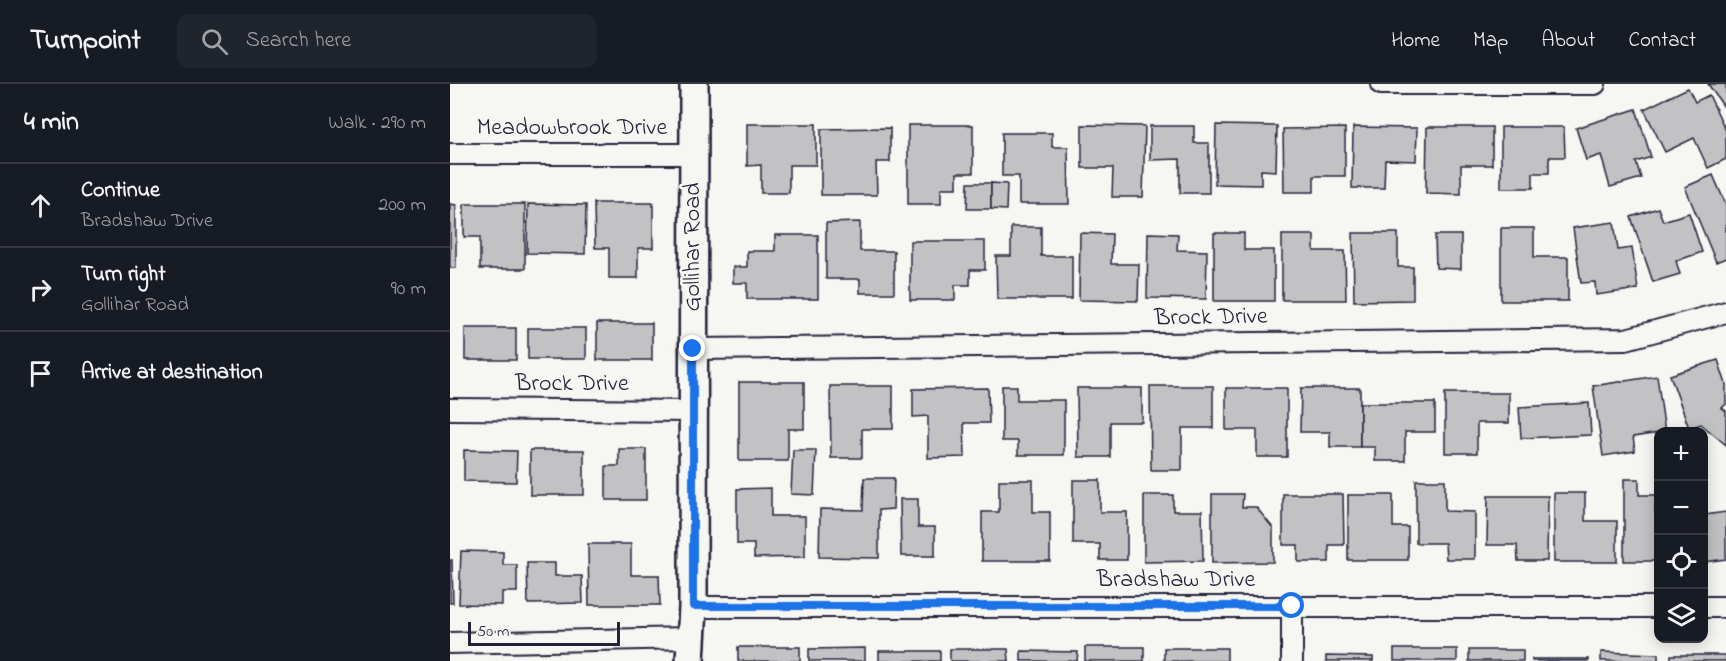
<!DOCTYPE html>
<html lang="en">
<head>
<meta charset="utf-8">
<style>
  body { margin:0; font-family:"Indie Flower",sans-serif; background:#20242c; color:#f1f3f6 }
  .controls { position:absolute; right:18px; bottom:18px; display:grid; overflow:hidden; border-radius:12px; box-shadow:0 3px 15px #0003 }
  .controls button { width:54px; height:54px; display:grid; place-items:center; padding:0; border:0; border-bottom:2px solid #363941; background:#171b24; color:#f1f3f6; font:30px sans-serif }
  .scale { position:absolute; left:18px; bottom:15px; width:152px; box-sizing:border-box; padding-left:6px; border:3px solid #22223b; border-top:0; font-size:16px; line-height:21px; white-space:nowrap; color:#22223b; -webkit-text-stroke:4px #f6f6f2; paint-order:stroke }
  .stop { position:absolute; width:18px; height:18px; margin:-14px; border:4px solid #1a73e8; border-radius:50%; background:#fff }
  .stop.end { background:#1a73e8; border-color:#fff; box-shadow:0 2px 6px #0008 }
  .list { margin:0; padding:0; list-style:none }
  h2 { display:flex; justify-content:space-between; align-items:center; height:78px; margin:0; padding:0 24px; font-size:26px }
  h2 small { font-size:20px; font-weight:400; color:#9ea1a6 }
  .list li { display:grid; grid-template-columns:39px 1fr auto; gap:18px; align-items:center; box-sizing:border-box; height:84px; padding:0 24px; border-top:2px solid #363941 }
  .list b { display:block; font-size:22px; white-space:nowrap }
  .list p { margin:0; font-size:20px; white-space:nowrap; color:#9ea1a6 }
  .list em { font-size:20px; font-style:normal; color:#9ea1a6 }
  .icon { flex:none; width:33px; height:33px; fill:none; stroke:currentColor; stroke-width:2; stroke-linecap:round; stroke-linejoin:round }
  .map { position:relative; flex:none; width:1276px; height:577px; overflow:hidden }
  header { display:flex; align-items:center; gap:36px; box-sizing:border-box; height:84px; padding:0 30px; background:#171b24; border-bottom:2px solid #363941 }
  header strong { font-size:28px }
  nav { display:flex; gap:33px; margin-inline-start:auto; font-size:21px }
  .search { width:420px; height:54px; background:#20242c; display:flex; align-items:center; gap:15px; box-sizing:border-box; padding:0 21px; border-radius:12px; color:#9ea1a6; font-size:22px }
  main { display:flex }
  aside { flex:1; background:#171b24 }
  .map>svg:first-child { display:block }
</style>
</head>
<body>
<header>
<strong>Turnpoint</strong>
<div class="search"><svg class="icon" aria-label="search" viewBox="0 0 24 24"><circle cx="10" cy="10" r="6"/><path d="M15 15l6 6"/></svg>Search here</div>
<nav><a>Home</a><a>Map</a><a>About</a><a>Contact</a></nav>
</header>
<main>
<aside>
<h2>4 min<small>Walk · 290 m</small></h2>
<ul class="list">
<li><svg class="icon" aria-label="ahead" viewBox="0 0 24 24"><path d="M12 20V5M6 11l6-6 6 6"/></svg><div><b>Continue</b><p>Bradshaw Drive</p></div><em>200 m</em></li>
<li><svg class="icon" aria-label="right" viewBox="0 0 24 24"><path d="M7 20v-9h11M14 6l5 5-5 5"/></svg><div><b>Turn right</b><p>Gollihar Road</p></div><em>90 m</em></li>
<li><svg class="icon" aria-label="arrive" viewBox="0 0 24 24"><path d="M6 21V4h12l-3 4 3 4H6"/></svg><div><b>Arrive at destination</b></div></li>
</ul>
</aside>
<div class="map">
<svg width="1276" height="577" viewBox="0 0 1276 577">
  <rect width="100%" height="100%" fill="#f6f6f2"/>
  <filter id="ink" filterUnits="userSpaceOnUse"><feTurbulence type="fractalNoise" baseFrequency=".0167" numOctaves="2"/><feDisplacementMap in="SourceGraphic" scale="12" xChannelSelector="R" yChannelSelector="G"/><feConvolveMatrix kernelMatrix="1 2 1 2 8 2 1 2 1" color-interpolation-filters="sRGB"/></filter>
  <g filter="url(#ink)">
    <g fill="#c2c2c4" stroke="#22223b" stroke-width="1.5">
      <path d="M1258,0H1276V26Z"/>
      <path d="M1238,4L1245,18L1259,11L1276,47V75L1258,84L1244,54L1215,68L1194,25Z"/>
      <path d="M1186,25L1201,73L1186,78L1191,94L1160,103L1151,71L1136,76L1126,44Z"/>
      <path d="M297,40H366V81H339V109H311V81L297,82Z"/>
      <path d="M458,41H523V89H507V104H491V120H458Z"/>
      <path d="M632,41L695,42L693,113H662L663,84H632Z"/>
      <path d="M766,41L827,42L826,87L811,86V101L765,100Z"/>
      <path d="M700,42H744V59H759V109H730V75L700,76Z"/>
      <path d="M903,43L967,44L966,77L935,76L934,104H902Z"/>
      <path d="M977,43H1042V81H1011V110L976,109Z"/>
      <path d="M1051,43H1114L1115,73H1099V89H1083V104H1051Z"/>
      <path d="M440,44V78H426L427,111H371V45Z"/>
      <path d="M895,44V92H864V108H834L833,45Z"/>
      <path d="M552,49H602V63H618L619,120H569V92H552Z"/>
      <path d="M1263,91L1276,121V174L1266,178L1235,103Z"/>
      <path d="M518,99H541V125H517Z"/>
      <path d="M541,99L557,100L556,126L541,125Z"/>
      <path d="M144,119H203V164H188V194H159V164H145Z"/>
      <path d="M0,120L6,121V184H0Z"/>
      <path d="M14,120H75V185H30V153H14Z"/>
      <path d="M78,120L136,121L135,170L77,169Z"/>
      <path d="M1208,124L1213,137L1239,129L1252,168L1226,177L1230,190L1203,198L1181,133Z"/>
      <path d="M410,138V167H444V209H410V195H376V139Z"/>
      <path d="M1164,138L1168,166L1182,164L1188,205L1146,211L1145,198L1131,199L1123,144Z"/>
      <path d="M561,143H591V172H622V215H547L546,172H561Z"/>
      <path d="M1051,144H1084V173H1118V217H1051Z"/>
      <path d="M630,149L662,150L661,180H689L688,217L629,216Z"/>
      <path d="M698,149L728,150L727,166L757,167L756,215L697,214Z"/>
      <path d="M764,149H794V166H824V217H764Z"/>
      <path d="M903,149H948V183H963V216L904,217Z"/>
      <path d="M325,151H368V215H297V199H283V183H297V167H325Z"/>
      <path d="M832,151H864V167H895L896,216H832Z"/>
      <path d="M985,151H1011V185L986,184Z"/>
      <path d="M460,157H535V186H520V201H505V216H460Z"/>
      <rect x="147" y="239" width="55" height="37"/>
      <rect x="15" y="244" width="51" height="32"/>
      <rect x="78" y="244" width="58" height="31"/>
      <path d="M1268,276L1276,300V320L1272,324L1276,327V361L1251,340L1239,344L1220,291Z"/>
      <path d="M1207,292L1215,348L1183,353L1185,367L1153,372L1143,302Z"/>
      <path d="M289,298H354V345H338V377H289Z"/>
      <path d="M380,302H443V345H412V374H381Z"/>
      <path d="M552,302H567V316H614V371H568V357H552Z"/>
      <path d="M700,302H763V344H732V386H701Z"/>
      <path d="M538,304L539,339H514L515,373L478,374V332L463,333V305Z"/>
      <path d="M627,304H692V338H660V373H628Z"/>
      <path d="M776,304H837V373H807V346H776Z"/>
      <path d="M851,304H910V363H880V348H850Z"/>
      <path d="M995,309H1059V339H1027V369H995Z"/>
      <path d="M910,319H985V348H955V377H925V363H910Z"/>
      <path d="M1139,319L1141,351L1071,354L1069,323Z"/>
      <path d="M169,365H196V416H156V382H169Z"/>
      <path d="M14,366L67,367L66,398L14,397Z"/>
      <rect x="80" y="366" width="54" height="45"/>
      <path d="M343,366H366L364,411L341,410Z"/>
      <path d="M414,394H444L443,425L429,426V474L369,473L370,425L413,426Z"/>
      <path d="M1174,395H1189V411H1206L1205,428H1208V477H1174Z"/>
      <path d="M549,396H583V428H600V477H532V428H549Z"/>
      <path d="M623,396H650V428H677V476H650V460H623Z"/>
      <path d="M966,396H995V427L1025,428V475H996L995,459H966Z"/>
      <path d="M321,404V432H355V473L304,474V460H287V405Z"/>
      <path d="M1104,409H1135V437H1167V478H1104Z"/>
      <path d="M762,410H793L792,423H806L823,444V478L762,479Z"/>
      <path d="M833,410H893L894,461H879V478H848V461H833Z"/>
      <path d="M694,411H723V427H752L753,477L694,478Z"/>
      <path d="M898,411H943V443H958V476H898Z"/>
      <path d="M1038,412H1098L1097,477H1068L1067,461H1037Z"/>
      <path d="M450,415H468V443H485V472H451Z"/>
      <path d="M1276,428V475L1254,478V431Z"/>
      <path d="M138,460H181V491H209L210,521H139Z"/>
      <path d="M11,467L53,468V481H67V508H52V521L9,520Z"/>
      <path d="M0,476H2L3,519H0Z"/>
      <path d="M77,479H105V492H132L133,519L78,520Z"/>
      <rect x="288" y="563" width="62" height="14"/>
      <rect x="635" y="563" width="59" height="14"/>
      <path d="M415,564V577H359V565Z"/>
      <rect x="714" y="564" width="63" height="13"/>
      <path d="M500,565H558L559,577H500Z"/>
      <rect x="944" y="565" width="63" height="12"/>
      <rect x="1019" y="566" width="54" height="11"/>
      <rect x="429" y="567" width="61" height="10"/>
      <path d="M571,567L628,568L627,577H571Z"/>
      <path d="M1151,568L1208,570V577H1151Z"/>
      <rect x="1221" y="571" width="55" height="6"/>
      <path d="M876,572L923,573V577H876Z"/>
      <rect x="1082" y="575" width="57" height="2"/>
    </g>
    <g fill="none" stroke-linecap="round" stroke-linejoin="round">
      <g stroke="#22223b" stroke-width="24">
        <g id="street">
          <path d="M931,0H1145"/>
          <path d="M0,70H243"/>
          <path d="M243,265L1176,255L1276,228"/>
          <path d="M0,325L243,327"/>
          <path d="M243,523H1208"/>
          <path d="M1254,523H1276"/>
          <path d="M0,559L240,554"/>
          <path d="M842,577V522"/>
        </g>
      </g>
      <g stroke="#22223b" stroke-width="32">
        <path id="secondary" d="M240,577L243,523L244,0"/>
      </g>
      <use href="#street" stroke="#f6f6f2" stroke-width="20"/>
      <use href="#secondary" stroke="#f6f6f2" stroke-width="27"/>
    </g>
  </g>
  <g fill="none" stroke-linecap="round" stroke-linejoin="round" filter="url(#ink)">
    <path stroke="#1a73e8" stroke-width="8" d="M243,265V522H842"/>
  </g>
  <g text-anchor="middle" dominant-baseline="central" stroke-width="5" stroke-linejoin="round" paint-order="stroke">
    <g font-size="24" fill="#22223b" stroke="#f6f6f2">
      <text x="122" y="44">Meadowbrook Drive</text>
      <text transform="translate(243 163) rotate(-90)">Gollihar Road</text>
      <text transform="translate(761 234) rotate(-1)">Brock Drive</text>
      <text x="122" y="300">Brock Drive</text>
      <text x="726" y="496">Bradshaw Drive</text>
    </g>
  </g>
</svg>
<div class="controls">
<button>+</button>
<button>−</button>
<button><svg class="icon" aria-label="locate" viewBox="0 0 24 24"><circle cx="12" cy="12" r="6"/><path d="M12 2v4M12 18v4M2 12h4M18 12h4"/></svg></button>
<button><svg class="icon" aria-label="layers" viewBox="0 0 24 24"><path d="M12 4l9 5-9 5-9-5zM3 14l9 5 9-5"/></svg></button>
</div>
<div class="scale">50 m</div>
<div class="stop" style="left:842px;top:522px"></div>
<div class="stop end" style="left:243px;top:265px"></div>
</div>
</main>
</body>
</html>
